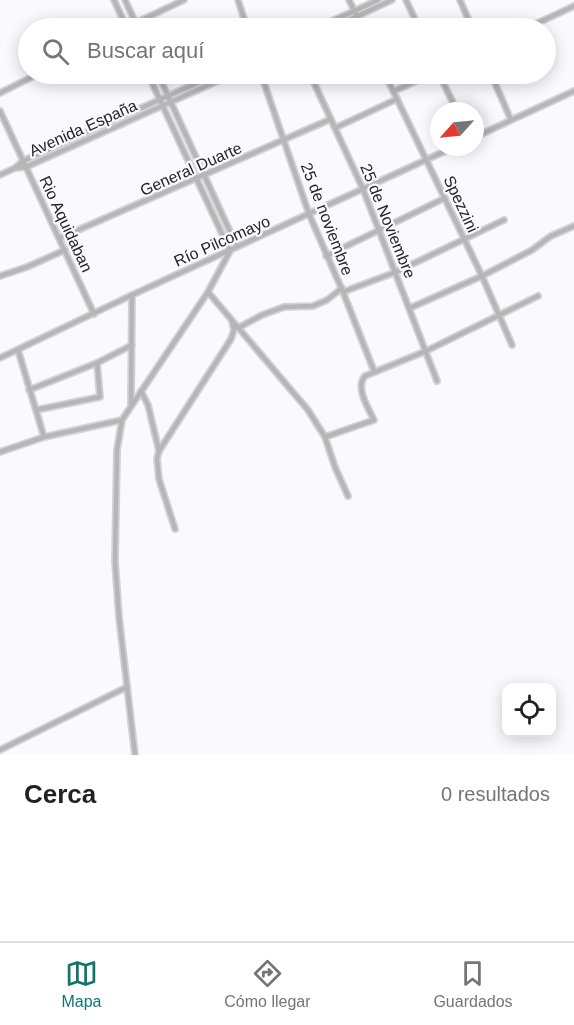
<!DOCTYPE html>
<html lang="es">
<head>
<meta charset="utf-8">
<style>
  body { margin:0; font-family:Helvetica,sans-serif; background:#f6f6f6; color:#202124 }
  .controls { position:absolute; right:18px; bottom:18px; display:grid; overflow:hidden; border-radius:12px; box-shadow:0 3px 15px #0003 }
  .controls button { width:54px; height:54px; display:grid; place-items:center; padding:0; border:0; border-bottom:2px solid #e0e0e0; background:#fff; color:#202124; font:30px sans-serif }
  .compass { position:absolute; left:430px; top:102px; width:54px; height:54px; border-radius:50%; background:#fff; box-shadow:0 3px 15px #0003; rotate:243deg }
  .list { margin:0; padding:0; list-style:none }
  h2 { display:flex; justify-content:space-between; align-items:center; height:78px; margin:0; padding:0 24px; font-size:26px }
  h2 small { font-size:20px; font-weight:400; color:#757577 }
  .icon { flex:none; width:33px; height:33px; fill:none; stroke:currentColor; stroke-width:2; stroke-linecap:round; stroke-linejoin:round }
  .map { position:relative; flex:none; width:574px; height:755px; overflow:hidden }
  .search { position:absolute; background:#fff; box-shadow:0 3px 15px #0003; left:18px; right:18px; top:18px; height:66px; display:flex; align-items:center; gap:15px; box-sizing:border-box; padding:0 21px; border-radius:33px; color:#757577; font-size:22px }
  .sheet { height:186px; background:#fff }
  nav { display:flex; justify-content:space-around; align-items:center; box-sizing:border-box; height:84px; border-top:2px solid #e0e0e0; background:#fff; font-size:16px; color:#757577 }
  nav a { display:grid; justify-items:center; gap:3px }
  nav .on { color:#0f766e }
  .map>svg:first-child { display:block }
</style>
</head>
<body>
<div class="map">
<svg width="574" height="755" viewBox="0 0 574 755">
  <rect width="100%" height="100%" fill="#f9f9fe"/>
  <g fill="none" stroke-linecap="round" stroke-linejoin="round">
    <g stroke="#d3d3d7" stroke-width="8">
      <g id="minor">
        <path d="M114,0L127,28"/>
        <path d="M125,0L138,28"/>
        <path d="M238,0L247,28"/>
        <path d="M349,0L363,28"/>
        <path d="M406,0L419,28"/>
        <path d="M460,0L472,28"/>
        <path d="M125,28L184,0"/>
        <path d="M317,28L378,0"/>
        <path d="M332,28L392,0"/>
        <path d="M527,28L574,6"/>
        <path d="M148,74L230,251"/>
        <path d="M158,74L237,247"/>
        <path d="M261,74L309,214L343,292L374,371"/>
        <path d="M310,74L363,189L437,381"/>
        <path d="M385,74L482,276L512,345"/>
        <path d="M439,74L457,111"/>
        <path d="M491,74L511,120"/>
        <path d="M394,91L431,74"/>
        <path d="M0,93L38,74"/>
        <path d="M0,111L94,314"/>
        <path d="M335,128L397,99"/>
        <path d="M475,137L574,91"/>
        <path d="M15,168L23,161L217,74"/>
        <path d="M0,175L15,168L26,167L233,74"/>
        <path d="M60,238L331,119"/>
        <path d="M326,256L445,198"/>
        <path d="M0,276L27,267L65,250"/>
        <path d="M208,292L308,410L325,437L335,467L348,496"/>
        <path d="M343,292L396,272L504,220"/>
        <path d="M410,308L482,276L532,250L551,236L574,226"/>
        <path d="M238,328L262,315L284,307L313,306L327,300L342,288"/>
        <path d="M18,350L44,437"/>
        <path d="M0,358L132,295L454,147"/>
        <path d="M29,390L97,363L132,345"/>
        <path d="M141,391L148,405L159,451L157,459L159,479L175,529"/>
        <path d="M131,406L132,295"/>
        <path d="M36,410L100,397L97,363"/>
        <path d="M325,437L374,420C368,408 355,387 365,376L426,351L538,296"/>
        <path d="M159,451L231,339L234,330L232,321"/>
        <path d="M0,452L44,437L122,420"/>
        <path d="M0,750L127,687"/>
        <path d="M135,755L119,617L115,561L117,450L122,420L208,292L230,251"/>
      </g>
    </g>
    <use href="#minor" stroke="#b6b6b9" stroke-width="4.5"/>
  </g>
  <g text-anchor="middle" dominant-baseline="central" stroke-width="4.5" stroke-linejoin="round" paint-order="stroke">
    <g font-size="16" fill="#252428" stroke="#f9f9fe">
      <text transform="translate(83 128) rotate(-24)">Avenida España</text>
      <text transform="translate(191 169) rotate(-24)">General Duarte</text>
      <text transform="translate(461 204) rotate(65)">Spezzini</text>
      <text transform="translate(327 219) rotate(69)">25 de noviembre</text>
      <text transform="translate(388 221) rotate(68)">25 de Noviembre</text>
      <text transform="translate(66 224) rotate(65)">Rio Aquidaban</text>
      <text transform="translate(222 241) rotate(-24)">Río Pilcomayo</text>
    </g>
  </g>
</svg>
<div class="controls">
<button><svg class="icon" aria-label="locate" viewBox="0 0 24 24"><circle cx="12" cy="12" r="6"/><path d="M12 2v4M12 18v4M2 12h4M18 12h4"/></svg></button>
</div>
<svg class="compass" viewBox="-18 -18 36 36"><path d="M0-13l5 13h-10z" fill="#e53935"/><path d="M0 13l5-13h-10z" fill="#757577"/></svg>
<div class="search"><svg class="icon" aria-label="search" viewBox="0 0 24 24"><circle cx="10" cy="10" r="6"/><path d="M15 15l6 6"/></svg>Buscar aquí</div>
</div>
<section class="sheet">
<h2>Cerca<small>0 resultados</small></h2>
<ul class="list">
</ul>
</section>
<nav>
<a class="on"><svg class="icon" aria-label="map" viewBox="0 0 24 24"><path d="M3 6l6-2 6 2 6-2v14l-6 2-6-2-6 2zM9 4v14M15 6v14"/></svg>Mapa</a>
<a><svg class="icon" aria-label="directions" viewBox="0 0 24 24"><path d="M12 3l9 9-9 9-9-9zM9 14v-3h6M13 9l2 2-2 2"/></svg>Cómo llegar</a>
<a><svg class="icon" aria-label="saved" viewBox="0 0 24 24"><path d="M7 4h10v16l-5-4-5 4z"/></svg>Guardados</a>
</nav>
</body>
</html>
